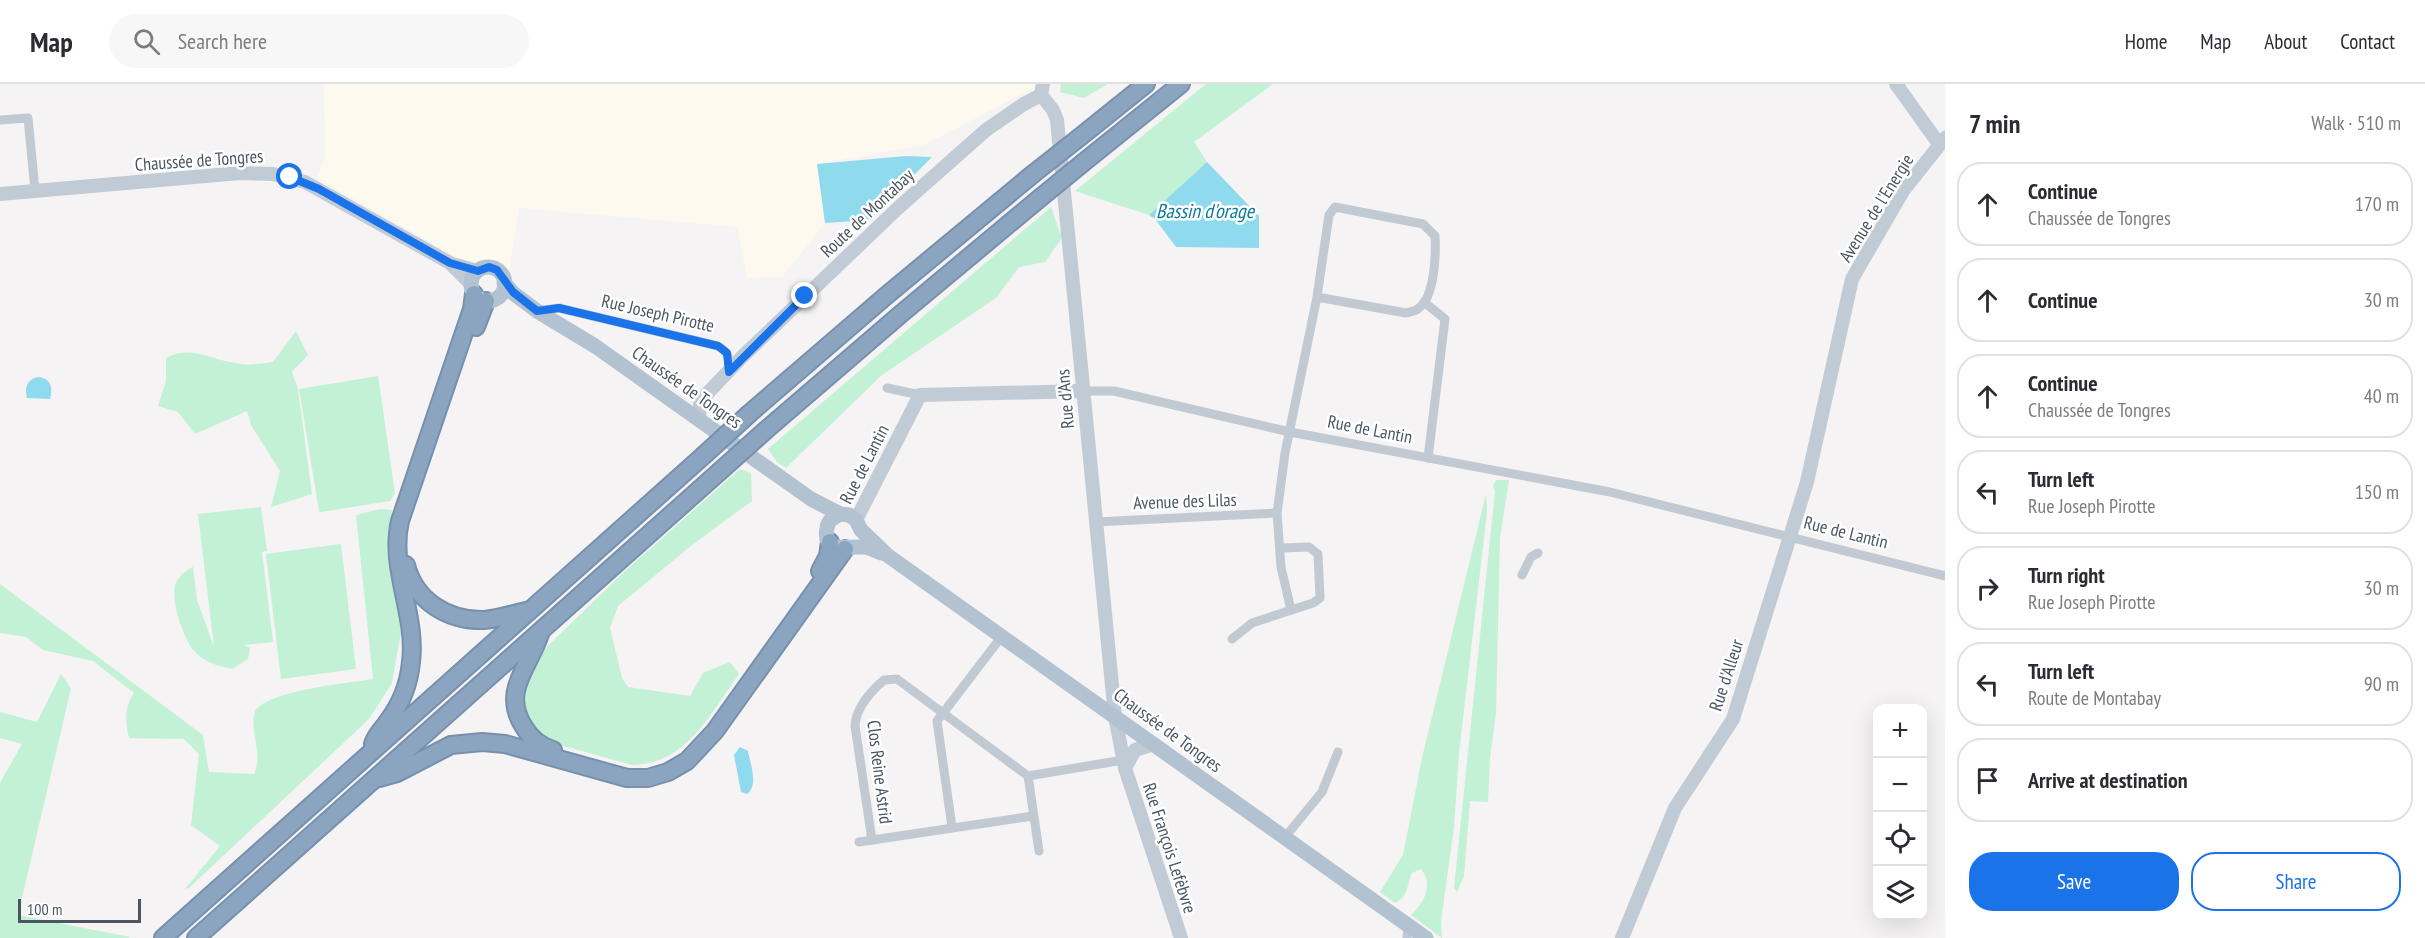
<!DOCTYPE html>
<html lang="en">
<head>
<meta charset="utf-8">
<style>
  body { margin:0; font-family:"PT Sans Narrow",sans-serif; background:#f7f7f7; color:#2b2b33 }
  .controls { position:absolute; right:18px; bottom:18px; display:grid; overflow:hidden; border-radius:12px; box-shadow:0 6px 24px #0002 }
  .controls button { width:54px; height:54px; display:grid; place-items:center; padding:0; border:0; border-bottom:2px solid #e1e1e2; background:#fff; color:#2b2b33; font:30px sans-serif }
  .scale { position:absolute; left:18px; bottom:15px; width:123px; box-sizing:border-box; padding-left:6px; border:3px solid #4a5661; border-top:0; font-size:16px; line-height:21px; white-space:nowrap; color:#4a5661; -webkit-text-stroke:4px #fff; paint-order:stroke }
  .stop { position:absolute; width:18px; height:18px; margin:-14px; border:4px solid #1a73e8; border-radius:50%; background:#fff }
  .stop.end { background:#1a73e8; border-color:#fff; box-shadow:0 2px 6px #0008 }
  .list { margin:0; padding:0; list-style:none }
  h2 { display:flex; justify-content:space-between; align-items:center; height:78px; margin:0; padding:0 24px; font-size:26px }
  h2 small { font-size:20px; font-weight:400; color:#7c7c81 }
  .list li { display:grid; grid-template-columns:39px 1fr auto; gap:18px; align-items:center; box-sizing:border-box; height:84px; margin:0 12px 12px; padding:0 12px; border:2px solid #e1e1e2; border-radius:24px }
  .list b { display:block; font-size:22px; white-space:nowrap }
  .list p { margin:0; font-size:20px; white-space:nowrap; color:#7c7c81 }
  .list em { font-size:20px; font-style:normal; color:#7c7c81 }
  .actions { display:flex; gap:12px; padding:18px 24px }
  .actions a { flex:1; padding:14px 0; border:2px solid #1a73e8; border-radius:24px; text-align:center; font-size:21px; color:#1a73e8 }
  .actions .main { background:#1a73e8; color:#fff }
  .icon { flex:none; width:33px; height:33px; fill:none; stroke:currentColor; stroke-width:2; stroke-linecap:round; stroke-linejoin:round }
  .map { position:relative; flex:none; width:1945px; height:854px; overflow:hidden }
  header { display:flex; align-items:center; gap:36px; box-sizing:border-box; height:84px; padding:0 30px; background:#fff; border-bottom:2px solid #e1e1e2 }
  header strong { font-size:28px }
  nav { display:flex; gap:33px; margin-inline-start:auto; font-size:21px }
  .search { width:420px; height:54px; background:#f7f7f7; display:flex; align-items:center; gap:15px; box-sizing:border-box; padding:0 21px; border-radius:33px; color:#7c7c81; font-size:22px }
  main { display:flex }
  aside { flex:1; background:#fff }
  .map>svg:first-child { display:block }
</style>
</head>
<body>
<header>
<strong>Map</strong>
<div class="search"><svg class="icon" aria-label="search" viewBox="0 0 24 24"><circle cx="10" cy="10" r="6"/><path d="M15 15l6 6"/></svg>Search here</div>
<nav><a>Home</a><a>Map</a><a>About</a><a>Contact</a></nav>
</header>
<main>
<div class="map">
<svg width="1945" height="854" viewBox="0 0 1945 854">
  <rect width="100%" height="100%" fill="#f5f3f3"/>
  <path fill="#fdf9ef" d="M324,0H1036L1034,4L924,61L818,80L825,139L782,193L747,194L737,143L519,124L508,193L487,177L470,181L317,94L325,74Z"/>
  <g fill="#c3f1d5">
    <path d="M1061,0H1108L1084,14L1060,8Z"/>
    <path d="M1206,0H1273L1194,58L1207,78L1149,131L1075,107Z"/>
    <path d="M1051,123L1062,154L1045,178L1019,183L996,214L882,291L786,384L777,378L768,365Z"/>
    <path d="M296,247L308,271L292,288L298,305L312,410L271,423L280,387L251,341L247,327L195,350L178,328L158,322L166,297V274C191,260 214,277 240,280C250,282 263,279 273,278Z"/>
    <path d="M378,292L395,409L390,417L321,428L319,427L299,305Z"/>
    <path d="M740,385L751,389L752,417L692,461L618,522L610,544L622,594L628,603L690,612L703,589L730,578L739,590C710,630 687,680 632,681L542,656L524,631V585L623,489Z"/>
    <path d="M1496,396H1509L1500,454L1496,629L1490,674L1488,718L1470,717L1464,792L1457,808L1454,804L1495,407L1493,402Z"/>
    <path d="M1486,410L1487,428L1459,669L1454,743L1441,837L1442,854L1411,831C1424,819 1434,801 1421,785L1412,789C1407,801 1408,813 1395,819L1380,808L1403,771L1422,674Z"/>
    <path d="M261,423L267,467L262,468L273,558L243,561L250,564L248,575L232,585C218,582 204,578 194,567C184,556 169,513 176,499C179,492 186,486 193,483L197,516L214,563L198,430Z"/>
    <path d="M380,425L392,426L389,466L393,471L401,548L392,599L369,635L189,804L185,805L220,762L191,741L199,670L184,655L129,654C125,636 124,625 134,609L93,577L43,566L26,553L0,549V500L203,651L209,688L254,690C263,671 251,651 254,631C257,607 351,599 373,595L356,431Z"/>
    <path d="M341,460L356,585L281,595L266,470Z"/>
    <path d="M61,590L71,604L18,831L130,853L128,854H0V699L22,660L0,654V628L37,638Z"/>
  </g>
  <g fill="#90daee">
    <path d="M906,72L932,73L869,136L825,139L817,80Z"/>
    <path d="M1207,78L1259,132V164L1176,163L1155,135L1149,131Z"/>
    <path d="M38,293C51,294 53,304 50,315L27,314C24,304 27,295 38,293Z"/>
    <path d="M740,663L748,667C750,679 759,702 747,710L741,708L734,671Z"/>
  </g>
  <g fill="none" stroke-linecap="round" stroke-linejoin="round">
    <g stroke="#7690ad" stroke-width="20">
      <g id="highway">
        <path d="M1080,53L1146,0"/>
        <path d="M1084,78L1181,0"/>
        <path d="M476,243L486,217"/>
        <path d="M750,329L887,211L1033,90"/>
        <path d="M766,346L902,229L1040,114"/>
        <path d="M406,481C415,517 448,537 484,536C499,535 515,529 530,526"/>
        <path d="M820,487L828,472L830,458"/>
        <path d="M541,547C531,582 500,606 524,643C531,655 540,662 553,666"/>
        <path d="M373,660C376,650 383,645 388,637C401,620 409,599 411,578C417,531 389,484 400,437L472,225L474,210"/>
        <path d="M379,694L397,689L451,661L482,658L505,660L627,694H648L668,688L687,677L715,647L845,465"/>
        <path d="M163,854L703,372"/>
        <path d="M196,854L719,388"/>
      </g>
    </g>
    <g stroke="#c1cad2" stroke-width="9">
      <path d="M0,36L28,34L35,106"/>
      <path d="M1424,218L1445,235L1428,374"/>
      <path d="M537,227L559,224L718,262C729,267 730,276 729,288"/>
      <path d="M887,304L920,311"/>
      <path d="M1083,307H1114L1290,348L1610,408L1945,492"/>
      <path d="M1095,438L1277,429"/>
      <path d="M1522,491L1531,473L1538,469"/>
      <path d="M1291,526L1281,483L1277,429L1285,369L1317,213L1329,131L1335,123L1423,140L1435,152C1436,170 1435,212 1419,224C1416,227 1410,228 1406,229L1317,213"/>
      <path d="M1232,555L1252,539L1313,519L1320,514L1318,470L1309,463L1281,464"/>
      <path d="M1028,692L1123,676"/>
      <path d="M952,743L937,637L1002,552"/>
      <path d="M1286,752L1322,708L1338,668"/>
      <path d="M872,756L855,642C856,623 870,608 884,596L897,595L1028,692L1039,767"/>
      <path d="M859,758L1033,732"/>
      <path d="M1407,854L1408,842"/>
    </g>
    <g stroke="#c1cbd6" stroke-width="14">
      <path d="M1043,0L1041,11L1053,26L1057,36L1115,632L1125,684L1181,854"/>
      <path d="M1896,0L1939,60"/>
      <path d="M0,110L240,89L273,90L305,98L450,179L471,200"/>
      <path d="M452,180L478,187"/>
      <path d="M699,334L700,321L703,314L742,273L898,124L986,46L1024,20L1041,11"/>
      <path d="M856,436L920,311L1083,307"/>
      <path d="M1125,684L1135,666L1154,660"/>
      <path d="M1622,854L1675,724L1733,635L1807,398L1852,195L1903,107L1945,54"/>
    </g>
    <g stroke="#b3c2d1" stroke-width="15">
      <circle cx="488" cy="200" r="17"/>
      <path d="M504,199L513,209L537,227L595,262L811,415L840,430L849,431L856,436L861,446L887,471L1426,854"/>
      <path d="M840,430C833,434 828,436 827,444C822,471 849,462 862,463C869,463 875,466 881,469"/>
    </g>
    <use href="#highway" stroke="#8ba5c1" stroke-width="16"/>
    <g stroke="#7690ad" stroke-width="20" stroke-linecap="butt">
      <g id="highway-bridge">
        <path d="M1033,90L1080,53"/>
        <path d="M1040,114L1084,78"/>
        <path d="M703,372L750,329"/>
        <path d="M719,388L766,346"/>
      </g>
    </g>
    <use href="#highway-bridge" stroke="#8ba5c1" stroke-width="16"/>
  </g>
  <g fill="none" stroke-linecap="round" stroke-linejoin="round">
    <path stroke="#1a73e8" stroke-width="8" d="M290,93L319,105L450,179L478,187L489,183L497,186L513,208L537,227L559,224L718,262L727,269L729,288L805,212"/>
  </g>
  <g text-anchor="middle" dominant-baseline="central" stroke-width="5" stroke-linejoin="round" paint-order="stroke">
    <g font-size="18" fill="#4a5661" stroke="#fff">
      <text transform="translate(199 76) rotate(-4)">Chaussée de Tongres</text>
      <text transform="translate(1876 124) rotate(-58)">Avenue de l'Energie</text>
      <text transform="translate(867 129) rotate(-43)">Route de Montabay</text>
      <text transform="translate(658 229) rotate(13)">Rue Joseph Pirotte</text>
      <text transform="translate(687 303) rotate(35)">Chaussée de Tongres</text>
      <text transform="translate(1065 315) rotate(-95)">Rue d'Ans</text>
      <text transform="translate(1370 345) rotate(11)">Rue de Lantin</text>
      <text transform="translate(864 380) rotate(-63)">Rue de Lantin</text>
      <text transform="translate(1185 417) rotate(-2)">Avenue des Lilas</text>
      <text transform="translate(1846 448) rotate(14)">Rue de Lantin</text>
      <text transform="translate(1726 591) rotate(-72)">Rue d'Alleur</text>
      <text transform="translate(1168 646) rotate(36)">Chaussée de Tongres</text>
      <text transform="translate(880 688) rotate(83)">Clos Reine Astrid</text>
      <text transform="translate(1170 764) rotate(72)">Rue François Lefèbvre</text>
    </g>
    <g font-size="20" font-style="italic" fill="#0c7c9b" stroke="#fff">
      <text x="1205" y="127">Bassin d'orage</text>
    </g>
  </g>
</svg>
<div class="controls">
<button>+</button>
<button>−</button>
<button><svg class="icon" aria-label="locate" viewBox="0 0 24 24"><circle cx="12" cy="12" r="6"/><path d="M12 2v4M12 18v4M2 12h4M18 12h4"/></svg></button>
<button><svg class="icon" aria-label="layers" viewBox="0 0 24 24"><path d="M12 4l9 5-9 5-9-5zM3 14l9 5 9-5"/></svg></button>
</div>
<div class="scale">100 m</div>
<div class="stop" style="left:290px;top:93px"></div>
<div class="stop end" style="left:805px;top:212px"></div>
</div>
<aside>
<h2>7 min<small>Walk · 510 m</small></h2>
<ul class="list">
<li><svg class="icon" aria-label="ahead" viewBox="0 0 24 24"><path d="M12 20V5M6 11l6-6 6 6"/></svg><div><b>Continue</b><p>Chaussée de Tongres</p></div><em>170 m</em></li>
<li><svg class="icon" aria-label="ahead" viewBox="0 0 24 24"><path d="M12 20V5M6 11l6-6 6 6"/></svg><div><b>Continue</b></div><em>30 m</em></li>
<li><svg class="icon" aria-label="ahead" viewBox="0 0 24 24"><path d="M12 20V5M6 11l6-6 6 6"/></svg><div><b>Continue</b><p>Chaussée de Tongres</p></div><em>40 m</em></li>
<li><svg class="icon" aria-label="left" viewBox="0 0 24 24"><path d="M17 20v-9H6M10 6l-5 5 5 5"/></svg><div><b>Turn left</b><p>Rue Joseph Pirotte</p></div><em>150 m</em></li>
<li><svg class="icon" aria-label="right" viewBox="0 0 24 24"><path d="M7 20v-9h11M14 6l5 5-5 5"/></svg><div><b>Turn right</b><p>Rue Joseph Pirotte</p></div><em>30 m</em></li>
<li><svg class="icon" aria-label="left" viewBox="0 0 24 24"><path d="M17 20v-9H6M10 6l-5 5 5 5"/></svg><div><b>Turn left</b><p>Route de Montabay</p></div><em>90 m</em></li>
<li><svg class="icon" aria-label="arrive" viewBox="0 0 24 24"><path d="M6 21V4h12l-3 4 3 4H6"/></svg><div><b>Arrive at destination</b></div></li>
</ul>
<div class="actions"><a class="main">Save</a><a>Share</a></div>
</aside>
</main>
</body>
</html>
